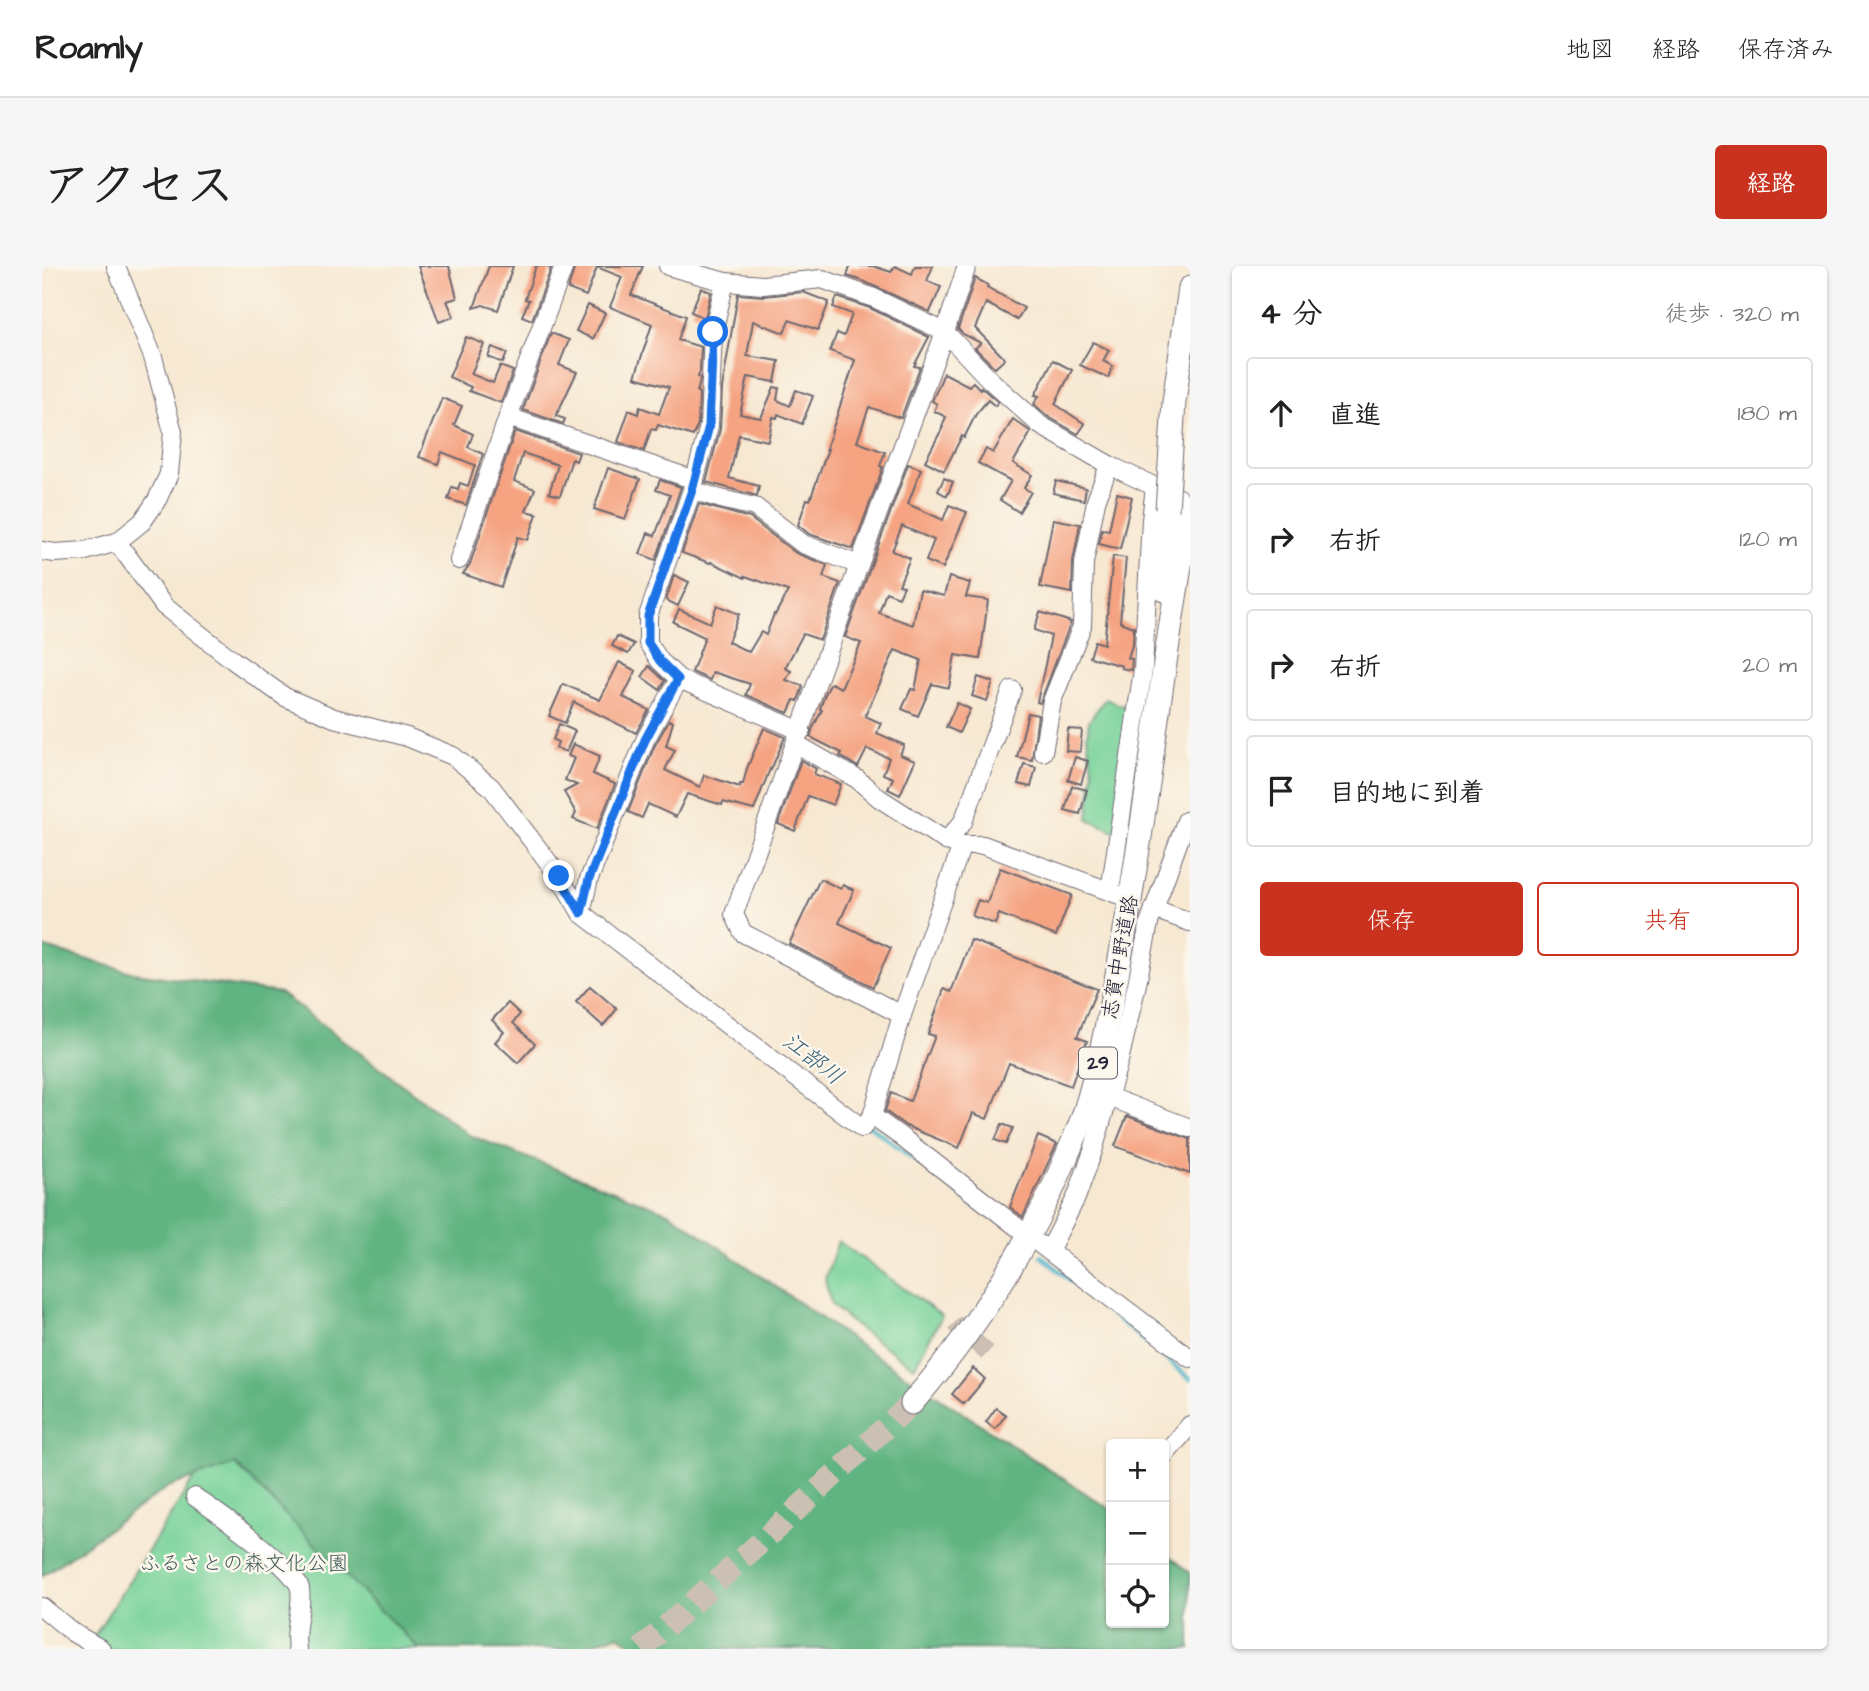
<!DOCTYPE html>
<html lang="ja">
<head>
<meta charset="utf-8">
<style>
  body { margin:0; font-family:"Architects Daughter","Klee One",sans-serif; background:#f6f6f6; color:#222 }
  .controls { position:absolute; right:21px; bottom:21px; display:grid; overflow:hidden; border-radius:7px; box-shadow:0 2px 5px #0004 }
  .controls button { width:63px; height:63px; display:grid; place-items:center; padding:0; border:0; border-bottom:2px solid #e0e0e0; background:#fff; color:#222; font:35px sans-serif }
  .stop { position:absolute; width:21px; height:21px; margin:-16px; border:5px solid #1a73e8; border-radius:50%; background:#fff }
  .stop.end { background:#1a73e8; border-color:#fff; box-shadow:0 2px 7px #0008 }
  .list { margin:0; padding:0; list-style:none }
  h2 { display:flex; justify-content:space-between; align-items:center; height:91px; margin:0; padding:0 28px; font-size:30px }
  h2 small { font-size:23px; font-weight:400; color:#767676 }
  .list li { display:grid; grid-template-columns:46px 1fr auto; gap:21px; align-items:center; box-sizing:border-box; height:112px; margin:0 14px 14px; padding:0 14px; border:2px solid #e0e0e0; border-radius:7px }
  .list b { display:block; font-size:26px; white-space:nowrap }
  .list em { font-size:23px; font-style:normal; color:#767676 }
  .actions { display:flex; gap:14px; padding:21px 28px }
  .actions a { flex:1; padding:16px 0; border:2px solid #c8321e; border-radius:7px; text-align:center; font-size:24px; color:#c8321e }
  .actions .main { background:#c8321e; color:#fff }
  .icon { flex:none; width:38px; height:38px; fill:none; stroke:currentColor; stroke-width:2; stroke-linecap:round; stroke-linejoin:round }
  .map { position:relative; flex:none; width:1148px; height:1383px; overflow:hidden; border-radius:7px }
  header { display:flex; align-items:center; gap:42px; box-sizing:border-box; height:98px; padding:0 35px; background:#fff; border-bottom:2px solid #e0e0e0 }
  header strong { font-size:33px }
  nav { display:flex; gap:38px; margin-inline-start:auto; font-size:24px }
  .intro { display:flex; align-items:center; justify-content:space-between; box-sizing:border-box; height:168px; padding:0 42px }
  h1 { margin:0; font-size:49px }
  .button { padding:18px 32px; border-radius:7px; background:#c8321e; color:#fff; font-size:24px; font-weight:700 }
  main { display:flex; gap:42px; padding:0 42px }
  aside { flex:1; background:#fff; border-radius:7px; box-shadow:0 2px 5px #0004 }
  .map>svg:first-child { display:block }
</style>
</head>
<body>
<header>
<strong>Roamly</strong>
<nav><a>地図</a><a>経路</a><a>保存済み</a></nav>
</header>
<div class="intro"><h1>アクセス</h1><a class="button">経路</a></div>
<main>
<div class="map">
<svg width="1148" height="1383" viewBox="0 0 1148 1383">
  <rect width="100%" height="100%" fill="#fbf7ec"/>
  <filter id="ink" filterUnits="userSpaceOnUse"><feTurbulence type="fractalNoise" baseFrequency=".0143" numOctaves="2"/><feDisplacementMap in="SourceGraphic" scale="14" xChannelSelector="R" yChannelSelector="G"/><feConvolveMatrix kernelMatrix="1 2 1 2 8 2 1 2 1" color-interpolation-filters="sRGB"/></filter>
  <filter id="wash" filterUnits="userSpaceOnUse"><feTurbulence type="fractalNoise" baseFrequency=".00686" numOctaves="4" result="noise"/><feDisplacementMap in="SourceGraphic" scale="28" xChannelSelector="R" yChannelSelector="G"/><feGaussianBlur stdDeviation="1.57" result="paint"/><feColorMatrix in="noise" values="0 0 0 0 0 0 0 0 0 0 0 0 0 0 0 0 0 1.4 0 .05"/><feComposite in="paint" operator="in"/></filter>
  <g filter="url(#wash)">
    <rect width="100%" height="100%" fill="#f7e8d2"/>
    <g fill="#77d299" stroke="#4c7a6a" stroke-width="2">
      <path d="M1063,433L1103,448L1089,573L1046,553L1051,507L1045,471L1047,455Z"/>
      <path d="M796,975L900,1050L872,1101L813,1060L789,1038L783,1013Z"/>
      <path d="M178,1171L403,1383H44Z"/>
    </g>
    <path fill="#61b481" stroke="#426b5e" stroke-width="2" d="M0,681L93,707L238,727L427,869L628,947L819,1080L1069,1244V1357H1122V1285L1148,1307V1383H598L576,1369L540,1381V1383H377L193,1198L126,1221L0,1310Z"/>
    <g fill="none" stroke-linecap="round" stroke-linejoin="round">
      <g stroke="#4eb5cc" stroke-width="4.5">
        <path d="M828,860L947,950"/>
        <path d="M999,990L1148,1113"/>
      </g>
    </g>
    <g id="blocks">
      <g fill="#f5a381">
        <path d="M376,0H407L415,32L405,35L412,51L397,56Z"/>
        <path d="M447,0H471L456,44L441,39L432,42Z"/>
        <path d="M494,0H508L507,2L509,3L490,54L480,50L487,34L483,33Z"/>
        <path d="M533,0H601L589,29L644,50L636,74L659,81L658,105L656,111L658,112L657,119L655,126L657,127L656,158L651,170L616,159L614,164L609,163L602,185L576,176L587,144L596,148L598,141L617,148L627,121L593,111L610,58L568,41L580,11L555,1L544,30L526,23Z"/>
        <path d="M808,0H831L849,6L853,0L870,8L873,0H891L885,15L899,21L888,46L821,15L805,10Z"/>
        <path d="M933,12L946,19L945,21L982,42L975,54L944,37L933,62L963,93L953,102L933,82L939,77L921,68L916,63Z"/>
        <path d="M659,22L669,26L663,52L649,46Z"/>
        <path d="M761,26L787,36L776,64L747,54L742,67L711,55L705,90L737,95L733,116L706,111L698,148L719,152L732,121L737,122L735,134L748,140L754,124L771,130L760,158L736,148L735,152L731,151L726,175L697,169L687,212L717,220L715,230L664,216L678,163L680,122L696,28L722,30Z"/>
        <path d="M795,31L828,42L887,71L872,100L878,101L859,152L827,141L815,176L843,186L838,200L841,201L811,283L767,268L756,259L765,233L768,234L786,183H784L813,94L788,85L795,67L802,70L810,48L791,41Z"/>
        <path d="M546,39L563,47L551,73L534,65Z"/>
        <path d="M509,67L527,74L517,99L535,106L514,150L523,153L521,158L481,144Z"/>
        <path d="M424,71L442,78L429,108L451,117L458,100L471,105L459,137L427,125L429,121L407,111Z"/>
        <path d="M1051,76L1067,84L1061,95L1071,100L1066,112L1038,99Z"/>
        <path d="M450,81L465,87L461,97L446,91Z"/>
        <path d="M1011,94L1030,104L1013,138L1043,158L1036,168L1005,150L992,138L997,130L993,129Z"/>
        <path d="M902,107L927,120L931,116L938,123L939,121L956,136L953,140L946,134L934,148L922,172L920,170L902,205L883,195L901,161L900,160L904,151L892,145L895,138L890,135Z"/>
        <path d="M400,132L420,140L412,159L431,168L426,181L441,188L424,239L406,233L410,221L416,223L418,217L426,220L433,199L400,186L396,198L377,191Z"/>
        <path d="M971,153L989,166L971,197L990,209L982,222L989,226L977,246L958,234L969,215L936,197L944,183L951,187Z"/>
        <path d="M473,165L537,187L534,195L530,193L518,230L507,227L516,199L481,187L472,215L493,223L484,245L495,248L486,274L476,271L459,321L421,308L428,298Z"/>
        <path d="M866,198L879,203L866,238L901,254L907,239L925,246L901,302L884,295L892,274L860,260L850,285L868,292L857,319L862,320L857,331L844,326L837,347L871,359L878,324L902,330L907,311L928,317L924,331L946,334L938,393L913,389L907,422L890,418L876,450L860,443L869,423L873,424L879,394L853,384L823,450L839,457L835,467L862,479L858,489L873,495L858,529L846,523L851,512L841,508L847,492L825,483L816,501L798,490L800,487L768,471L771,462L780,444L778,443L783,428L789,417L799,422L819,377L803,371Z"/>
        <path d="M566,202L598,213L583,253L552,243Z"/>
        <path d="M902,212L911,216L905,230L896,225Z"/>
        <path d="M618,214L639,221L614,294L598,288L606,267L613,270L628,229L614,224Z"/>
        <path d="M1014,215L1044,222L1042,234L1011,227Z"/>
        <path d="M1075,227L1090,231L1078,283L1057,278L1060,263L1067,264Z"/>
        <path d="M657,238L708,252L754,287L785,299L781,311L798,317L778,374L761,368L743,402L749,405L744,414L761,420L756,435L752,434L746,447L704,429L708,418L671,406L668,414L650,406L662,374H661L662,371L631,356L637,343L668,357L675,339L697,348L686,376L707,386L719,366L724,369L732,348L733,349L746,325L703,310V312L669,296L668,297L640,287Z"/>
        <path d="M1011,253L1038,258L1031,295L1030,327L998,321Z"/>
        <path d="M1071,290L1084,292L1078,356L1092,361L1091,376L1086,392L1090,393L1089,404L1079,402L1080,400L1048,391L1053,375L1062,378Z"/>
        <path d="M632,309L647,316L636,340L624,334Z"/>
        <path d="M998,346L1029,356L998,437L995,436L1009,370L992,364Z"/>
        <path d="M575,370L592,378L586,388L570,380Z"/>
        <path d="M577,396L594,405L581,431L607,444L594,467L532,436L523,457L507,450L521,418L558,434Z"/>
        <path d="M607,400L623,415L618,424L600,411Z"/>
        <path d="M936,411L951,416L945,435L930,430Z"/>
        <path d="M915,437L928,443L917,467L904,461Z"/>
        <path d="M986,447L996,449L990,494L975,491Z"/>
        <path d="M627,454L631,456L624,480L633,484L623,504L658,521L662,509L698,521V518H701L705,502L722,462L743,471L729,504L728,503L712,544L681,536L680,539L645,528L634,551L606,538L600,552L586,546L613,479Z"/>
        <path d="M517,458L533,465L524,486L514,482L516,476L511,474Z"/>
        <path d="M1026,463L1040,464L1038,486L1024,485Z"/>
        <path d="M531,478L558,490L551,508L573,518L555,563L531,553L534,547L522,526L535,519L523,514L532,492L526,490Z"/>
        <path d="M1033,491L1046,495L1039,518L1026,514Z"/>
        <path d="M759,494L774,503L772,508L799,518L791,539L766,530L753,565L736,558Z"/>
        <path d="M982,498L994,501L989,521L976,518Z"/>
        <path d="M1030,520L1045,524L1038,548L1023,544Z"/>
        <path d="M958,602L1030,629L1014,670L957,648L953,658L930,650L936,634L945,637Z"/>
        <path d="M778,613L799,623L801,619L812,624L797,657L849,682L831,721L747,678Z"/>
        <path d="M929,674L1055,723L1035,771L1045,775L1029,820L967,797L945,853L931,847L917,882L864,860L843,845L849,827L868,835L893,770L886,768L902,723L909,726Z"/>
        <path d="M548,720L575,743L561,760L534,736Z"/>
        <path d="M466,737L478,748L471,757L493,778L476,797L453,776L462,766L450,754Z"/>
        <path d="M1085,850L1148,873V908L1073,880Z"/>
        <path d="M960,858L971,862L964,878L953,874Z"/>
        <path d="M996,870L1015,878L981,951L968,941Z"/>
        <path d="M931,1102L943,1113L922,1138L910,1128Z"/>
        <path d="M954,1142L964,1149L953,1163L944,1156Z"/>
      </g>
    </g>
  </g>
  <g filter="url(#ink)">
    <use href="#blocks" fill-opacity="0" stroke="#6d6770" stroke-width="2"/>
    <g fill="none" stroke-linecap="round" stroke-linejoin="round">
      <path stroke="#ccc0b4" stroke-width="18" stroke-dasharray="18 9" stroke-linecap="butt" d="M912,1057L949,1090"/>
      <path stroke="#ccc0b4" stroke-width="23" stroke-dasharray="23 11" stroke-linecap="butt" d="M599,1383L738,1259L870,1137"/>
      <g stroke="#6d6770" stroke-width="20">
        <g id="minor">
          <path d="M626,0L683,16L721,19L780,13L832,32L903,66L948,114L998,159L1067,199L1137,232"/>
          <path d="M683,16L671,66L667,160L650,224L606,350V377L618,395L637,413L759,465"/>
          <path d="M466,151L653,214"/>
          <path d="M650,224L679,233L713,241L761,278L817,299"/>
          <path d="M75,276L122,340L192,395L243,431L292,452L365,471L411,490L449,521L517,610L539,647L820,862L830,850L858,870L975,961"/>
          <path d="M0,285L13,287L43,285L75,276L100,256L115,234L127,208L131,166L111,91L74,0"/>
          <path d="M417,294L466,151L522,0"/>
          <path d="M754,478L815,513L837,532L904,575L920,579H941L1075,628"/>
          <path d="M1001,486L1010,435L1040,360L1042,297L1054,235L1067,199"/>
          <path d="M904,575L921,556L970,424"/>
          <path d="M1067,625L1070,612L1101,403L1109,254L1113,221"/>
          <path d="M1112,643L1148,656"/>
          <path d="M539,647L547,613L603,474L637,413"/>
          <path d="M860,749L701,667L692,648L817,299L903,66L925,0"/>
          <path d="M1067,831L1148,862"/>
          <path d="M830,850L860,749L920,579"/>
          <path d="M999,979L1148,1092"/>
          <path d="M1007,985L1034,932L1051,885L1078,791L1095,718L1107,657L1144,555L1148,554"/>
          <path d="M1122,1190L1148,1159"/>
          <path d="M153,1231C173,1245 255,1303 258,1323C261,1343 251,1361 255,1383"/>
          <path d="M0,1341L30,1366L59,1383"/>
        </g>
      </g>
      <g stroke="#6d6770" stroke-width="25">
        <g id="major">
          <path d="M1137,100L1148,22"/>
          <path d="M1122,324L1125,244"/>
          <path d="M870,1137C934,1063 986,982 1024,892C1030,877 1037,863 1042,848C1056,804 1065,759 1074,714C1087,647 1097,579 1107,511C1119,420 1133,329 1148,239"/>
        </g>
      </g>
      <use href="#minor" stroke="#fff" stroke-width="18"/>
      <use href="#major" stroke="#fff" stroke-width="23"/>
      <g stroke="#6d6770" stroke-width="25" stroke-linecap="butt">
        <path id="major-bridge" d="M1125,244L1132,136L1137,100"/>
      </g>
      <use href="#major-bridge" stroke="#fff" stroke-width="23"/>
    </g>
  </g>
  <g fill="none" stroke-linecap="round" stroke-linejoin="round" filter="url(#ink)">
    <path stroke="#1a73e8" stroke-width="9" d="M517,610L539,647L547,613L603,474L636,413L618,395L606,377V350L650,224L667,160L671,66"/>
  </g>
  <g text-anchor="middle" dominant-baseline="central" stroke-width="5" stroke-linejoin="round" paint-order="stroke">
    <rect fill="#fbf7ec" stroke="#636270" stroke-width="2" x="1037" y="781.5" width="38" height="31" rx="5"/>
    <g font-size="19" font-weight="bold" fill="#22223b">
      <text x="1056" y="797">29</text>
    </g>
    <g font-size="21" fill="#22223b" stroke="#fbf7ec">
      <text transform="translate(1078 691) rotate(-80)">志賀中野道路</text>
    </g>
    <g font-size="21" fill="#3c5757" stroke="#fbf7ec">
      <text x="202" y="1297">ふるさとの森文化公園</text>
    </g>
    <g font-size="23" font-style="italic" fill="#345d75" stroke="#fbf7ec">
      <text transform="translate(771 793) rotate(38)">江部川</text>
    </g>
  </g>
</svg>
<div class="controls">
<button>+</button>
<button>−</button>
<button><svg class="icon" aria-label="locate" viewBox="0 0 24 24"><circle cx="12" cy="12" r="6"/><path d="M12 2v4M12 18v4M2 12h4M18 12h4"/></svg></button>
</div>
<div class="stop" style="left:671px;top:66px"></div>
<div class="stop end" style="left:517px;top:610px"></div>
</div>
<aside>
<h2>4 分<small>徒歩 · 320 m</small></h2>
<ul class="list">
<li><svg class="icon" aria-label="ahead" viewBox="0 0 24 24"><path d="M12 20V5M6 11l6-6 6 6"/></svg><div><b>直進</b></div><em>180 m</em></li>
<li><svg class="icon" aria-label="right" viewBox="0 0 24 24"><path d="M7 20v-9h11M14 6l5 5-5 5"/></svg><div><b>右折</b></div><em>120 m</em></li>
<li><svg class="icon" aria-label="right" viewBox="0 0 24 24"><path d="M7 20v-9h11M14 6l5 5-5 5"/></svg><div><b>右折</b></div><em>20 m</em></li>
<li><svg class="icon" aria-label="arrive" viewBox="0 0 24 24"><path d="M6 21V4h12l-3 4 3 4H6"/></svg><div><b>目的地に到着</b></div></li>
</ul>
<div class="actions"><a class="main">保存</a><a>共有</a></div>
</aside>
</main>
</body>
</html>
